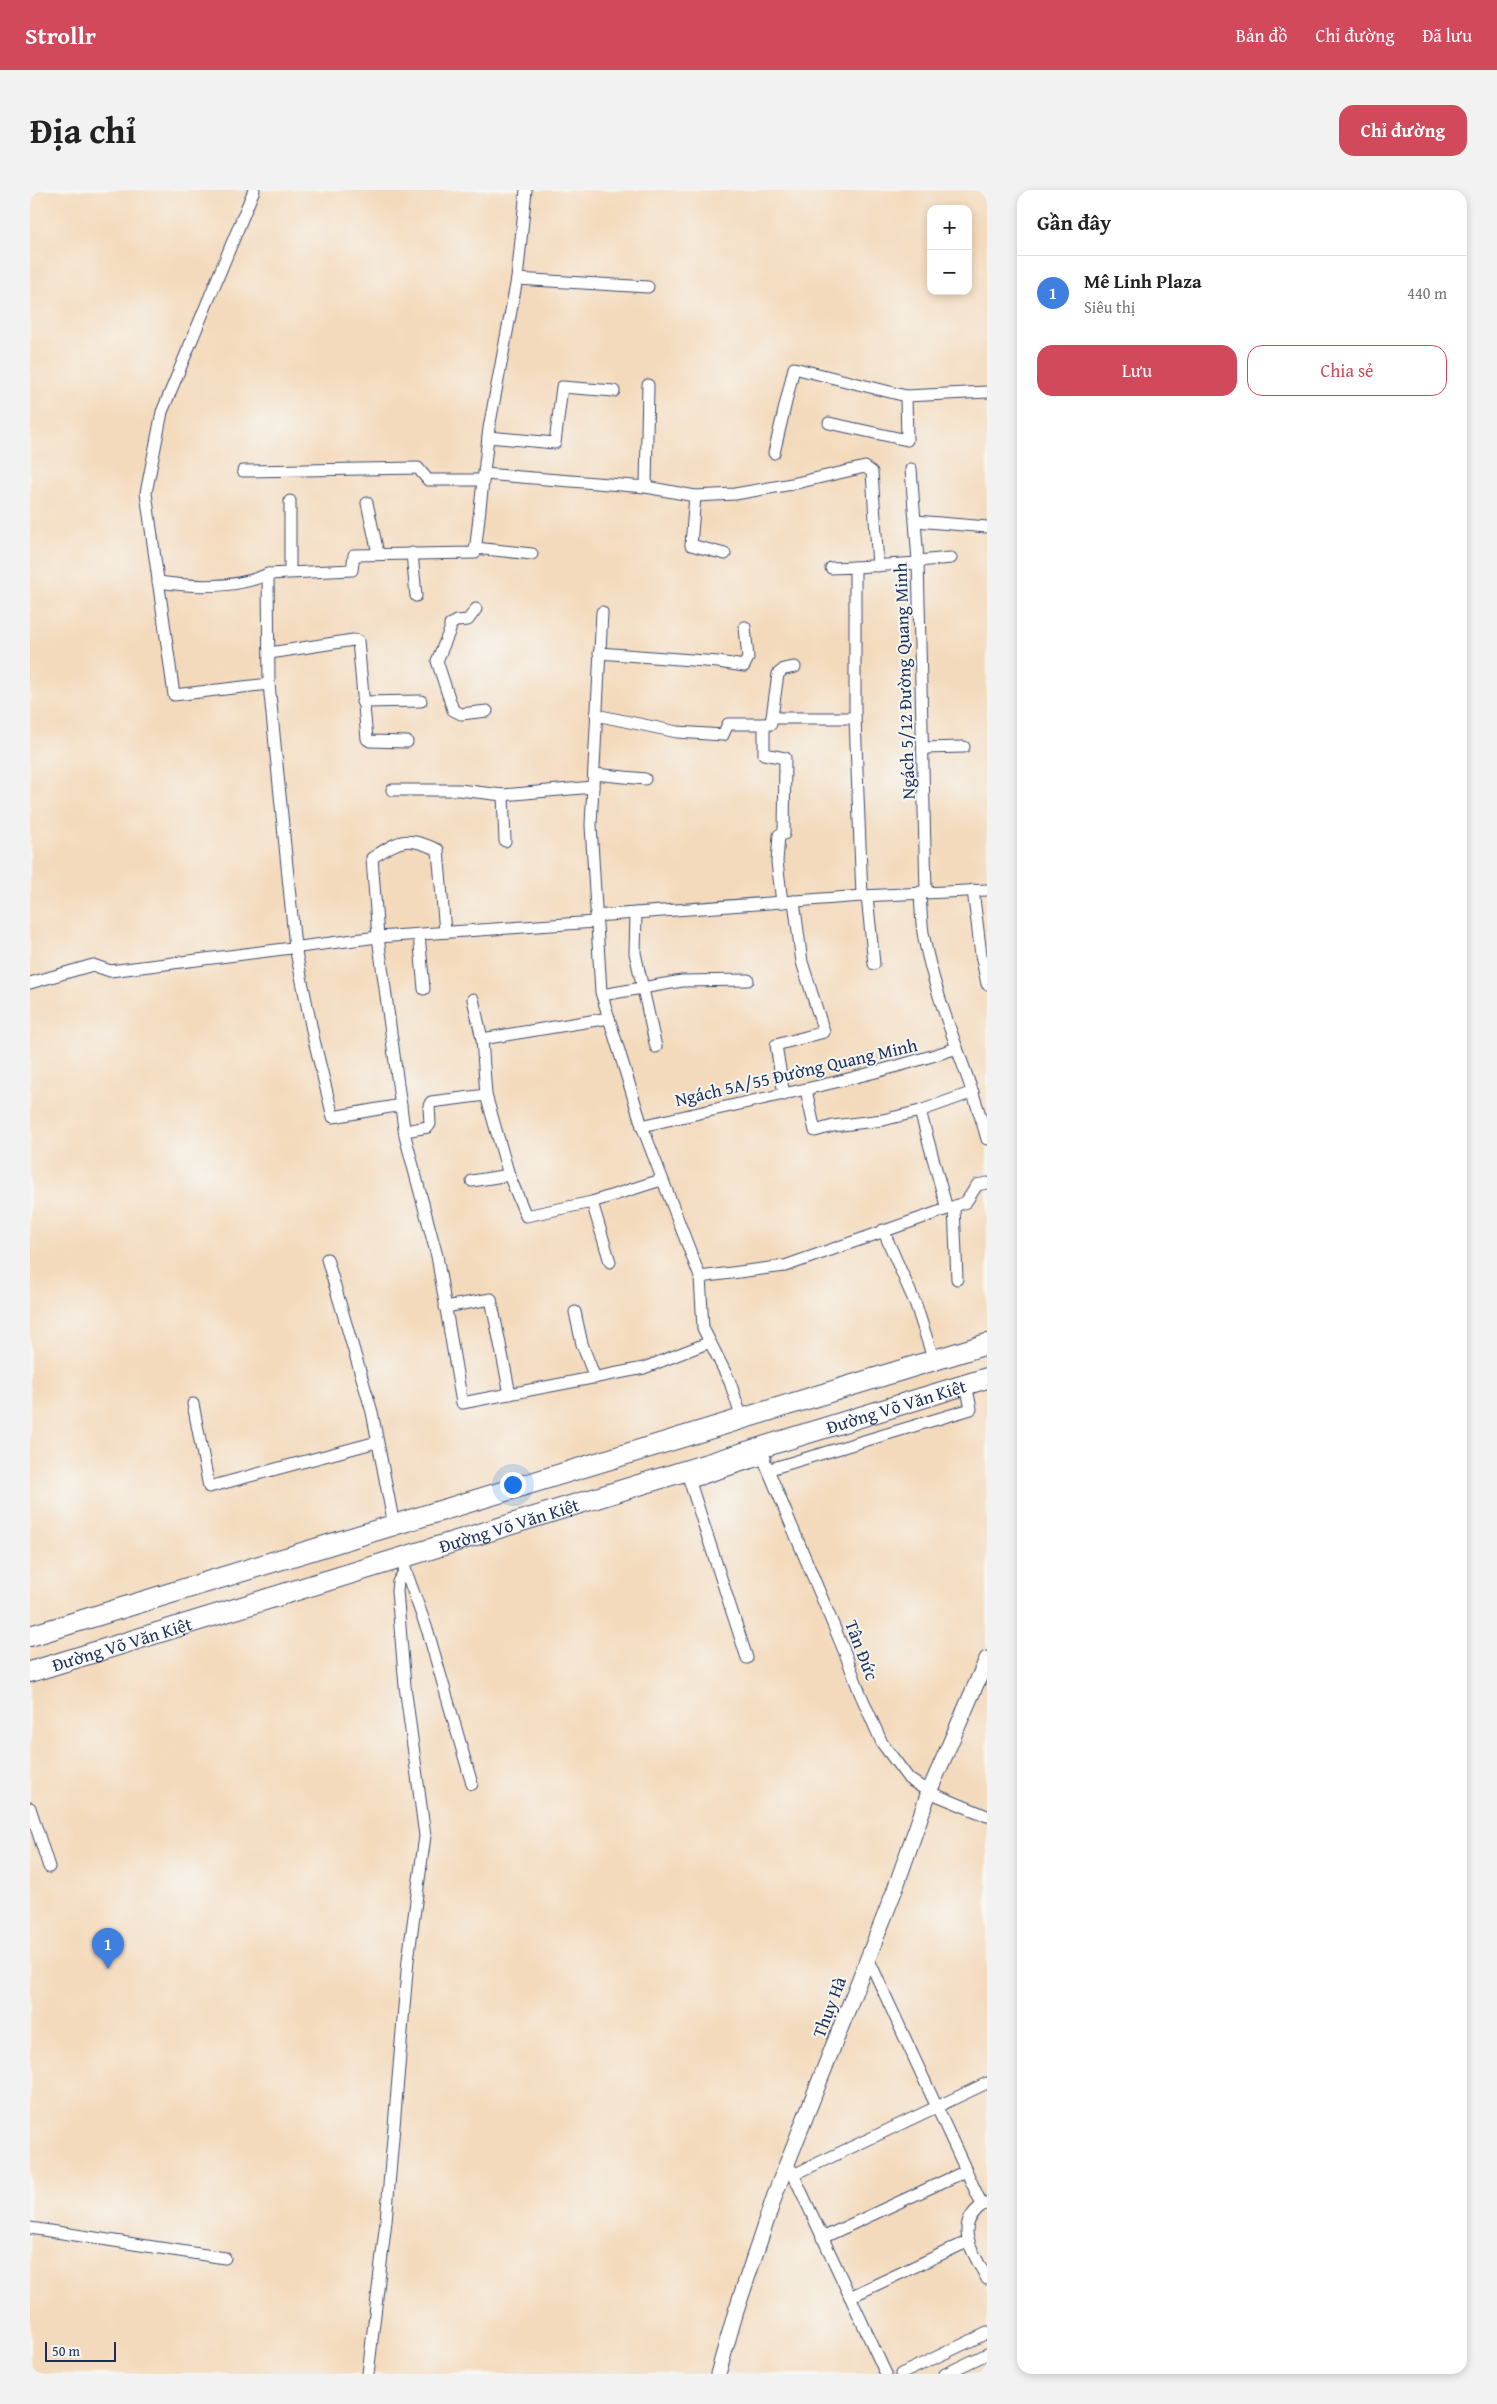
<!DOCTYPE html>
<html lang="vi">
<head>
<meta charset="utf-8">
<style>
  body { margin:0; font-family:"Gentium Book Plus",serif; background:#f2f2f2; color:#222 }
  .controls { position:absolute; right:15px; top:15px; display:grid; overflow:hidden; border-radius:10px; box-shadow:0 2px 8px #0003 }
  .controls button { width:45px; height:45px; display:grid; place-items:center; padding:0; border:0; border-bottom:1px solid #e0e0e0; background:#fff; color:#222; font:25px sans-serif }
  .scale { position:absolute; left:15px; bottom:12px; width:71px; box-sizing:border-box; padding-left:5px; border:2px solid #1b2f5e; border-top:0; font-size:14px; line-height:18px; white-space:nowrap; color:#1b2f5e; -webkit-text-stroke:4px #f6f6f2; paint-order:stroke }
  .you { position:absolute; left:482px; top:1294px; width:18px; height:18px; margin:-12px; border:4px solid #fff; border-radius:50%; background:#1a73e8; box-shadow:0 0 0 8px #1a73e833 }
  .badge { display:grid; place-items:center; width:32px; height:32px; border-radius:50%; background:#d1495b; color:#fff; font-size:16px; font-weight:700 }
  .pin { position:absolute; translate:-50% -41px; filter:drop-shadow(0 1px 2px #0008) }
  .pin::after { content:''; position:absolute; top:26px; width:18px; height:15px; background:inherit; clip-path:polygon(0 0,100% 0,50% 100%) }
  .list { margin:0; padding:0; list-style:none }
  h2 { display:flex; justify-content:space-between; align-items:center; height:65px; margin:0; padding:0 20px; font-size:21px }
  h2 small { font-size:16px; font-weight:400; color:#767676 }
  .list li { display:grid; grid-template-columns:32px 1fr auto; gap:15px; align-items:center; box-sizing:border-box; height:75px; padding:0 20px; border-top:1px solid #e0e0e0 }
  .list b { display:block; font-size:19px; white-space:nowrap }
  .list p { margin:0; font-size:16px; white-space:nowrap; color:#767676 }
  .list em { font-size:16px; font-style:normal; color:#767676 }
  .actions { display:flex; gap:10px; padding:15px 20px }
  .actions a { flex:1; padding:11px 0; border:1px solid #d1495b; border-radius:15px; text-align:center; font-size:18px; color:#d1495b }
  .actions .main { background:#d1495b; color:#fff }
  .map { position:relative; flex:none; width:957px; height:2184px; overflow:hidden; border-radius:15px }
  header { display:flex; align-items:center; gap:30px; box-sizing:border-box; height:70px; padding:0 25px; background:#d1495b; color:#fff }
  header strong { font-size:24px }
  nav { display:flex; gap:28px; margin-inline-start:auto; font-size:18px }
  .intro { display:flex; align-items:center; justify-content:space-between; box-sizing:border-box; height:120px; padding:0 30px }
  h1 { margin:0; font-size:35px }
  .button { padding:12px 22px; border-radius:15px; background:#d1495b; color:#fff; font-size:18px; font-weight:700 }
  main { display:flex; gap:30px; padding:0 30px }
  aside { flex:1; background:#fff; border-radius:15px; box-shadow:0 2px 8px #0003 }
  .map>svg:first-child { display:block }
</style>
</head>
<body>
<header>
<strong>Strollr</strong>
<nav><a>Bản đồ</a><a>Chỉ đường</a><a>Đã lưu</a></nav>
</header>
<div class="intro"><h1>Địa chỉ</h1><a class="button">Chỉ đường</a></div>
<main>
<div class="map">
<svg width="957" height="2184" viewBox="0 0 957 2184">
  <rect width="100%" height="100%" fill="#f6f6f2"/>
  <filter id="ink" filterUnits="userSpaceOnUse"><feTurbulence type="fractalNoise" baseFrequency=".02" numOctaves="2"/><feDisplacementMap in="SourceGraphic" scale="10" xChannelSelector="R" yChannelSelector="G"/><feConvolveMatrix kernelMatrix="1 2 1 2 8 2 1 2 1" color-interpolation-filters="sRGB"/></filter>
  <filter id="wash" filterUnits="userSpaceOnUse"><feTurbulence type="fractalNoise" baseFrequency=".0096" numOctaves="4" result="noise"/><feDisplacementMap in="SourceGraphic" scale="20" xChannelSelector="R" yChannelSelector="G"/><feGaussianBlur stdDeviation="1.12" result="paint"/><feColorMatrix in="noise" values="0 0 0 0 0 0 0 0 0 0 0 0 0 0 0 0 0 1.4 0 .05"/><feComposite in="paint" operator="in"/></filter>
  <g filter="url(#wash)">
    <rect width="100%" height="100%" fill="#f4dabc"/>
  </g>
  <g filter="url(#ink)">
    <g fill="none" stroke-linecap="round" stroke-linejoin="round">
      <g stroke="#3c496c" stroke-width="13">
        <g id="street">
          <path d="M224,0L132,222L116,303L144,505L239,494"/>
          <path d="M487,89L618,97"/>
          <path d="M799,233L877,250L876,206"/>
          <path d="M458,247L525,253L532,197L584,201"/>
          <path d="M744,263L764,178L876,206L957,202"/>
          <path d="M881,279L888,371L896,702"/>
          <path d="M213,281L388,278L398,290H453"/>
          <path d="M454,284L616,297L665,306L705,304L762,294L835,277L842,282L848,376"/>
          <path d="M616,297L618,195"/>
          <path d="M665,306L661,355L695,364"/>
          <path d="M337,313L348,363"/>
          <path d="M886,331L957,337"/>
          <path d="M445,358L502,364"/>
          <path d="M382,363L386,406"/>
          <path d="M888,371L921,368"/>
          <path d="M825,377L888,373"/>
          <path d="M801,378L825,377V528L832,706"/>
          <path d="M260,382V311"/>
          <path d="M128,392C163,397 206,399 238,384"/>
          <path d="M446,419L438,430L426,431L420,435V440L407,471L423,520L431,524L457,521"/>
          <path d="M572,422L561,635L571,802L612,936L670,1087L673,1138L700,1192L712,1229"/>
          <path d="M240,463L323,450L328,451L337,549L340,551L377,552"/>
          <path d="M569,463L688,472L714,476L718,468L715,437"/>
          <path d="M332,512L391,511"/>
          <path d="M566,525L647,542L693,545L698,534H741L748,484L754,479L765,477"/>
          <path d="M742,528H825"/>
          <path d="M734,534V564L755,568L754,644L749,645L747,672L752,712"/>
          <path d="M893,558L934,557"/>
          <path d="M564,584L615,589"/>
          <path d="M362,600H429L473,605L563,597"/>
          <path d="M473,605L475,651"/>
          <path d="M943,700L951,765L957,794"/>
          <path d="M890,702C891,717 891,734 894,748C907,817 939,881 957,949"/>
          <path d="M837,706L844,774"/>
          <path d="M606,723L605,763L626,857"/>
          <path d="M565,726L832,706L957,700"/>
          <path d="M415,742L408,660C376,645 370,650 342,668L348,747L375,946L407,1066L432,1213L614,1178L680,1152"/>
          <path d="M389,744L394,799"/>
          <path d="M0,793L63,775L80,781L348,747L565,732"/>
          <path d="M572,805L652,791L718,790"/>
          <path d="M443,809L452,849L456,905L479,985L496,1026L562,1012L631,990"/>
          <path d="M452,849L579,828"/>
          <path d="M776,900L785,941L803,936L853,930L890,921"/>
          <path d="M943,902L890,921L917,1019L936,1012L947,995L957,993"/>
          <path d="M754,905L746,855L794,842L772,772L764,711"/>
          <path d="M371,915L303,927L284,850L265,757L239,494L238,384L322,380L324,365L445,363L459,238L487,89L496,0"/>
          <path d="M612,936C717,911 824,892 927,858"/>
          <path d="M375,941L398,937L400,934L399,916L401,912L456,905"/>
          <path d="M442,991L479,985"/>
          <path d="M562,1012L580,1072"/>
          <path d="M924,1017L927,1089"/>
          <path d="M853,1040L886,1115L904,1171"/>
          <path d="M297,1069L342,1222L364,1335"/>
          <path d="M670,1087L755,1076L917,1019"/>
          <path d="M415,1117L461,1109L480,1204"/>
          <path d="M545,1122L552,1154L565,1188"/>
          <path d="M163,1214L179,1297L347,1252"/>
          <path d="M729,1258L815,1463L830,1503L852,1553L879,1589L899,1602L957,1626"/>
          <path d="M740,1279L941,1219L936,1194"/>
          <path d="M656,1280L717,1468"/>
          <path d="M661,1292L735,1268"/>
          <path d="M374,1376L398,1442L442,1594"/>
          <path d="M0,1618L19,1677"/>
          <path d="M838,1768L952,2015L957,2014"/>
          <path d="M758,1973L856,2184"/>
          <path d="M763,1985L957,1893"/>
          <path d="M952,2015C922,2038 944,2062 957,2089"/>
          <path d="M0,2038L195,2068"/>
          <path d="M792,2048L936,1981"/>
          <path d="M820,2107L939,2051"/>
          <path d="M338,2184L356,2031L378,1770L395,1646L375,1496L367,1401L368,1392L375,1380"/>
          <path d="M871,2184L957,2143"/>
          <path d="M915,2184L957,2164"/>
        </g>
      </g>
      <g stroke="#3c496c" stroke-width="17">
        <path id="secondary" d="M688,2184L706,2121L747,1999L864,1702L899,1602L957,1469"/>
      </g>
      <g stroke="#3c496c" stroke-width="22">
        <g id="highway">
          <path d="M0,1446L957,1154"/>
          <path id="s1" d="M0,1482L957,1188"/>
        </g>
      </g>
      <use href="#street" stroke="#fff" stroke-width="11"/>
      <use href="#secondary" stroke="#fff" stroke-width="15"/>
      <use href="#highway" stroke="#fff" stroke-width="20"/>
    </g>
  </g>
  <g text-anchor="middle" dominant-baseline="central" stroke-width="4" stroke-linejoin="round" paint-order="stroke">
    <g font-size="18" fill="#1b2f5e" stroke="#f6f6f2">
      <text transform="translate(874 491) rotate(-92)">Ngách 5/12 Đường Quang Minh</text>
      <text transform="translate(766 882) rotate(-13)">Ngách 5A/55 Đường Quang Minh</text>
      <text stroke="none"><textPath href="#s1" startOffset="906">Đường Võ Văn Kiệt</textPath></text>
      <text stroke="none"><textPath href="#s1" startOffset="501">Đường Võ Văn Kiệt</textPath></text>
      <text stroke="none"><textPath href="#s1" startOffset="96">Đường Võ Văn Kiệt</textPath></text>
      <text transform="translate(832 1460) rotate(69)">Tân Đức</text>
      <text transform="translate(799 1817) rotate(-69)">Thụy Hà</text>
    </g>
  </g>
</svg>
<div class="controls">
<button>+</button>
<button>−</button>
</div>
<div class="scale">50 m</div>
<div class="you"></div>
<div class="pin badge" style="left:78px;top:1779px;background:#3f7fe0">1</div>
</div>
<aside>
<h2>Gần đây<small></small></h2>
<ul class="list">
<li><span class="badge" style="background:#3f7fe0">1</span><div><b>Mê Linh Plaza</b><p>Siêu thị</p></div><em>440 m</em></li>
</ul>
<div class="actions"><a class="main">Lưu</a><a>Chia sẻ</a></div>
</aside>
</main>
</body>
</html>
